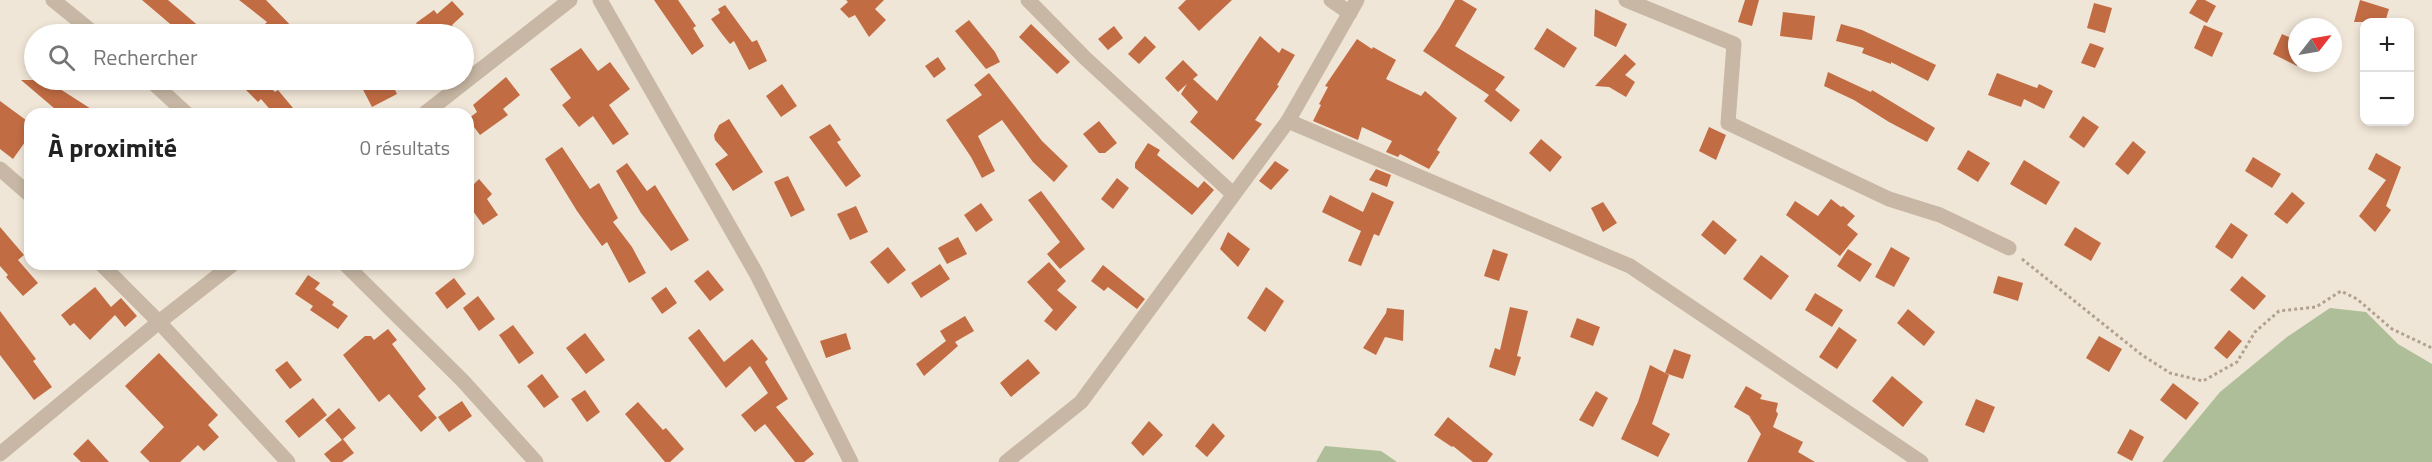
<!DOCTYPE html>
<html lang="fr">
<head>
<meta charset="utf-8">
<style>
  body { margin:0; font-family:"Titillium Web",sans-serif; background:#f6f6f6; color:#222 }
  .controls { position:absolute; right:18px; top:18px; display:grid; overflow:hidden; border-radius:12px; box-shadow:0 3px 9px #0003 }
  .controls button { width:54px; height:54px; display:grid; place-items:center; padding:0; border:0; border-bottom:2px solid #e0e0e0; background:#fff; color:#222; font:30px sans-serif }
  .compass { position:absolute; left:2288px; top:18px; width:54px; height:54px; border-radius:50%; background:#fff; box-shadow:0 3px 9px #0003; rotate:59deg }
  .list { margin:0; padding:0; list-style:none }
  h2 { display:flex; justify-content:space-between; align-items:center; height:78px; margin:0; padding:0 24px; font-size:26px }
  h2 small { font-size:20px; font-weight:400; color:#767676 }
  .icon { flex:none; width:33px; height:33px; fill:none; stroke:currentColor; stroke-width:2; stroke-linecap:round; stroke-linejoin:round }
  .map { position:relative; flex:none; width:2432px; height:462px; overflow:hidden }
  .search { position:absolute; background:#fff; box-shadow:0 3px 9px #0003; left:24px; top:24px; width:450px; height:66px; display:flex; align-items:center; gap:15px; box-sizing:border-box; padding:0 21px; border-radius:33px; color:#767676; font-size:22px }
  .panel { position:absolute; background:#fff; box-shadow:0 3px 9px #0003; left:24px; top:108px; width:450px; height:162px; border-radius:18px }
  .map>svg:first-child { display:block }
</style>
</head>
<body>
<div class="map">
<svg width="2432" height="462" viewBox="0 0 2432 462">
  <rect width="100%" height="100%" fill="#f0e6d7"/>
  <g fill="#aebe98">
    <path d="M2330,308L2366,312L2398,344L2432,364V462H2162L2220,392L2287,337Z"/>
    <path d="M1325,446L1381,451L1397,462H1316Z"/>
  </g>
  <g fill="#c26c43">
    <path d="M142,0H168L208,34H182Z"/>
    <path d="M239,0H266L299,34H275L265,24L267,22Z"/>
    <path d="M654,0H678L696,26L693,28L704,46L692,55Z"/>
    <path d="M846,0H884L875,9L886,20L869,37L855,15L849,18L840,9L848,2Z"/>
    <path d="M1186,0H1232L1199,31L1178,8Z"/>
    <path d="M1455,0H1462L1477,9L1455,46L1505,77L1495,90L1520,110L1511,122L1484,101L1489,95L1423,51L1439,28Z"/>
    <path d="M1745,0H1759L1752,26L1738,22Z"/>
    <path d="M2197,0H2205L2216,6L2207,23L2189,13Z"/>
    <path d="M2360,0L2389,9L2385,22H2354Z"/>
    <path d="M452,1L464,14L452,25L460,34H424L416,23L434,10L437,14Z"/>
    <path d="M2094,3L2112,8L2105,33L2087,28Z"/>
    <path d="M725,5L752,42L757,40L767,61L749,70L734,41L730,44L722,34L711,19L720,13L718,9Z"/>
    <path d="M1595,9L1627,24L1616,47L1594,36Z"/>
    <path d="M1783,12L1815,16L1812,40L1780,36Z"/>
    <path d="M969,20L995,52L1000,62L986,69L955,31Z"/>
    <path d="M1031,24L1070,62L1057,74L1019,37Z"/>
    <path d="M1841,24L1862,30L1936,65L1928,81L1891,62V64L1862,53L1864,48L1836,41Z"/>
    <path d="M2204,25L2223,33L2212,57L2194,48Z"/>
    <path d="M1114,26L1123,38L1108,50L1098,39Z"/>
    <path d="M1547,28L1577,48L1564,68L1534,49Z"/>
    <path d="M2282,34L2297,41V66L2273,54Z"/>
    <path d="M1145,36L1156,47L1139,64L1128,54Z"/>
    <path d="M1260,36L1279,53L1282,48L1295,55L1277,85L1279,86L1255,120L1262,124L1233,160L1190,122L1198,112L1181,94L1187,84L1178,92L1165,78L1183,60L1198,75L1193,79L1217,101Z"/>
    <path d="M1357,39L1372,49L1373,47L1396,60L1386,79L1421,96L1425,91L1457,118L1437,150L1440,152L1429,169L1400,154L1398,157L1386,152L1392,141L1362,127L1358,140L1313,121L1321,105L1319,104L1328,87L1325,86Z"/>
    <path d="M2090,43L2104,48L2095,68L2081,63Z"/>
    <path d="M581,48L598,71L610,62L630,89L609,105L629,134L613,145L593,116L579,127L562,105L571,98L550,69Z"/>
    <path d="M1625,54L1636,64L1625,75L1635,82L1626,97L1609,87L1595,86Z"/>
    <path d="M938,57L946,69L934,78L925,66Z"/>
    <path d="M1828,72L1871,92L1872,90L1935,128L1927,142L1889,122L1854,100L1824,86Z"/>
    <path d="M989,73L1042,141L1068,166L1054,182L1033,162L1002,120L978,136L995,171L982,178L971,157L946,120L982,95L974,85Z"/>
    <path d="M1997,73L2037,88L2039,84L2053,91L2044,109L2024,99L2021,107L1988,95Z"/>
    <path d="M506,77L520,95L503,109L508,115L480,135L468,119L477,112L473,105Z"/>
    <path d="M21,80H46L99,114H61Z"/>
    <path d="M236,80H263L275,92L278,90L298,114H274L261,99L258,102Z"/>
    <path d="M358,80H390L397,94L372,107Z"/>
    <path d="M782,84L797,106L781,117L766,96Z"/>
    <path d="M0,101L30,123V135L13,159L0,149Z"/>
    <path d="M2083,116L2099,127L2084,148L2069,137Z"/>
    <path d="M729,119L763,172L733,191L715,164L728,155L715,140L714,135L719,125Z"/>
    <path d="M1099,121L1117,143L1105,153H1099L1083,134Z"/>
    <path d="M830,124L841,140L837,142L861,176L846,187L809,137Z"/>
    <path d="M1709,127L1726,135L1716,160L1699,151Z"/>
    <path d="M1541,139L1562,157L1550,172L1529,153Z"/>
    <path d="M2133,141L2146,152L2128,175L2115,164Z"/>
    <path d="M1148,143L1160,150L1157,155L1198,188L1204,181L1214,190L1192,215L1135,168V163Z"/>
    <path d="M562,147L590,189L599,183L618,218L613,222L632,247L646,273L629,283L607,242L602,246L577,211L545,159Z"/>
    <path d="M1968,150L1990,163L1978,182L1957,169Z"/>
    <path d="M2376,153L2401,167L2386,206L2391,210L2375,232L2359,216L2386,180L2368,169Z"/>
    <path d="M2253,157L2281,174L2272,188L2245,171Z"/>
    <path d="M2024,160L2060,182L2046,205L2010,184Z"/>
    <path d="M1275,161L1289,170L1271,190L1259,181Z"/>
    <path d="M627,163L647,191L655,185L689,240L671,251L641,213L616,171Z"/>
    <path d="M1376,169L1391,175L1387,187L1369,180Z"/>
    <path d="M788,176L805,210L791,217L774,182Z"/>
    <path d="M1117,178L1129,188L1113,209L1101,199Z"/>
    <path d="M479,179L492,194L487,199L498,215L483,225L468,204V190Z"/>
    <path d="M1041,191L1085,249L1060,269L1047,254L1060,242L1028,200Z"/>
    <path d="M1372,192L1394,202L1379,236L1374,234L1361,266L1348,261L1361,231L1322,212L1330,195L1363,212Z"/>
    <path d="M2292,192L2305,203L2287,224L2274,214Z"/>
    <path d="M1831,199L1841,207L1843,206L1855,216L1847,225L1858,234L1840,256L1786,215L1795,201L1818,216Z"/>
    <path d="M1603,202L1617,223L1603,232L1591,208Z"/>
    <path d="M981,203L993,220L976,232L964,215Z"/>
    <path d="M856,206L868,232L850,240L837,214Z"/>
    <path d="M1713,220L1737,240L1725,255L1701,235Z"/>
    <path d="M2231,223L2248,235L2232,259L2215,247Z"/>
    <path d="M0,227L24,255L18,260L38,283L23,296L6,277L8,275L0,266Z"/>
    <path d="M2075,227L2101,243L2091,261L2064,245Z"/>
    <path d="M1228,232L1250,249L1238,267L1220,249Z"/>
    <path d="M958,237L967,254L947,264L938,248Z"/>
    <path d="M888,247L906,270L888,284L870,262Z"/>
    <path d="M1891,247L1910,258L1894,287L1875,277Z"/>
    <path d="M1493,249L1508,254L1499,281L1484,276Z"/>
    <path d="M1848,249L1872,264L1860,282L1837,266Z"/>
    <path d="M1761,255L1789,276L1771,300L1743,279Z"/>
    <path d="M1049,262L1066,281L1057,290L1077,307L1056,331L1044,321L1053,310L1027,282Z"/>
    <path d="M940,264L950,279L921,298L911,283Z"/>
    <path d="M1103,265L1145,299L1137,309L1108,287L1104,291L1091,281Z"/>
    <path d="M708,270L724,290L710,301L694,281Z"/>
    <path d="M308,275L320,283L315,289L334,302L332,305L348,316L338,329L310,310L313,306L295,294Z"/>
    <path d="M1998,276L2023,283L2018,301L1993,293Z"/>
    <path d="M2242,276L2266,296L2254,310L2230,290Z"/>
    <path d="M454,278L466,294L447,309L435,293Z"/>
    <path d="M95,287L111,307L121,298L137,316L125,327L115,315L90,340L74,323L70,326L61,315Z"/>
    <path d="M666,287L677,303L662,314L651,298Z"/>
    <path d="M1266,287L1284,301L1265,332L1247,318Z"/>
    <path d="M1815,293L1843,310L1832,327L1805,310Z"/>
    <path d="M478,296L495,319L479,331L463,308Z"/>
    <path d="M1510,307L1528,311L1517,356L1521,357L1515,376L1489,367L1495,348L1500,350Z"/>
    <path d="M1387,308L1404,310L1403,341L1385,337L1376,355L1363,348L1386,313Z"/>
    <path d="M1908,309L1935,332L1924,346L1897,323Z"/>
    <path d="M0,311L36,359L33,361L52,387L34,400L0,355Z"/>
    <path d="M965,316L974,331L955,342L958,346L924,376L916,364L946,341L940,331Z"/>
    <path d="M1577,318L1600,327L1593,346L1570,337Z"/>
    <path d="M513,325L534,353L519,364L499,335Z"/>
    <path d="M1839,327L1857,340L1837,369L1819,357Z"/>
    <path d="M388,329L397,340L392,344L426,389L418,396L437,418L421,432L389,394L379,402L343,355L365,336H371L374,340Z"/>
    <path d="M699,329L724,362L752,339L768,359L765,362L788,399L776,407L814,454L804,462H795L765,424L755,432L741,415L768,393L750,366L726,388L688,338Z"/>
    <path d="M2229,330L2242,341L2227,359L2214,348Z"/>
    <path d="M585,333L605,360L586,374L566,348Z"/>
    <path d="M846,333L851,349L826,358L820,341Z"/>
    <path d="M2099,336L2122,349L2109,372L2086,358Z"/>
    <path d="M1674,349L1691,355L1683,379L1665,373Z"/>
    <path d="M159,353L218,415L208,425L219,437L204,451L198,445L180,462H150L140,452L164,427L125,386Z"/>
    <path d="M1028,359L1040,373L1011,397L1000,383Z"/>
    <path d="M287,361L302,380L290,389L275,370Z"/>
    <path d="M1650,365L1669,375L1652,424L1670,434L1658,457L1621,439L1638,402Z"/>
    <path d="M542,374L559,397L544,408L527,386Z"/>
    <path d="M1892,376L1923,402L1903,427L1872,401Z"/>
    <path d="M2173,383L2199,403L2186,420L2160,400Z"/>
    <path d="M1746,386L1762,395L1760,399L1778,403L1776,411L1778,414L1773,427L1803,442L1798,452L1815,462H1747L1761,434L1749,416L1753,418L1734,407Z"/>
    <path d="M585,390L600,412L587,422L571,399Z"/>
    <path d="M1596,391L1608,398L1593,427L1579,420Z"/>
    <path d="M313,398L327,415L299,438L285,421Z"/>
    <path d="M1976,399L1995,407L1984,433L1965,425Z"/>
    <path d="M462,401L472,416L449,432L438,417Z"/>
    <path d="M638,402L663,430L666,428L684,449L670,462H665L625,414Z"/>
    <path d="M339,408L356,428L343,439L354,453L342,462H331L324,454L342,440L325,420Z"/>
    <path d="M1448,417L1493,454L1487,462H1473L1453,446L1452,447L1434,435Z"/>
    <path d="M1149,421L1163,435L1143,456L1131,443Z"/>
    <path d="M1213,423L1225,436L1207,457L1195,446Z"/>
    <path d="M2130,429L2144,437L2132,461L2117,453Z"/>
    <path d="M88,439L109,462H81L73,454Z"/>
  </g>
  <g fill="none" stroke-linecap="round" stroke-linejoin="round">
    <path stroke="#b3a18f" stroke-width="3" stroke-dasharray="3 3" stroke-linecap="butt" d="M2022,259L2142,355L2170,373L2203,381L2237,362L2255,332L2279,311L2316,307L2341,291L2357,299L2392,329L2432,348"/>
    <g stroke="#c7b7a4" stroke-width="15">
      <path d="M53,0L95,34"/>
      <path d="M600,0L756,273L851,462"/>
      <path d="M1028,0L1085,58L1233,194"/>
      <path d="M1331,0L1350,13"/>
      <path d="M1626,0L1734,44L1728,123L1889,199L1940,215L2009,248"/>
      <path d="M150,80L187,114"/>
      <path d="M424,114L570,0"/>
      <path d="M1288,121L1630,266L1921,462"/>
      <path d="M0,169L30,195"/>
      <path d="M101,264L159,322L288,462"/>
      <path d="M345,264L463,381L536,462"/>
      <path d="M0,454L159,322L233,264"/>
      <path d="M1006,462L1081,402L1288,121L1357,0"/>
    </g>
  </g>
</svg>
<div class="controls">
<button>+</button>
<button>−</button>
</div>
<svg class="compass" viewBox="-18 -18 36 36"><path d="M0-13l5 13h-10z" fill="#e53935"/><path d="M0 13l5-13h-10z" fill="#767676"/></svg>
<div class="search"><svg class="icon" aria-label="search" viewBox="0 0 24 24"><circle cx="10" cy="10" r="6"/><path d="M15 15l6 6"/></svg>Rechercher</div>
<section class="panel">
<h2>À proximité<small>0 résultats</small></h2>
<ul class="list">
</ul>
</section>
</div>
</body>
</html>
